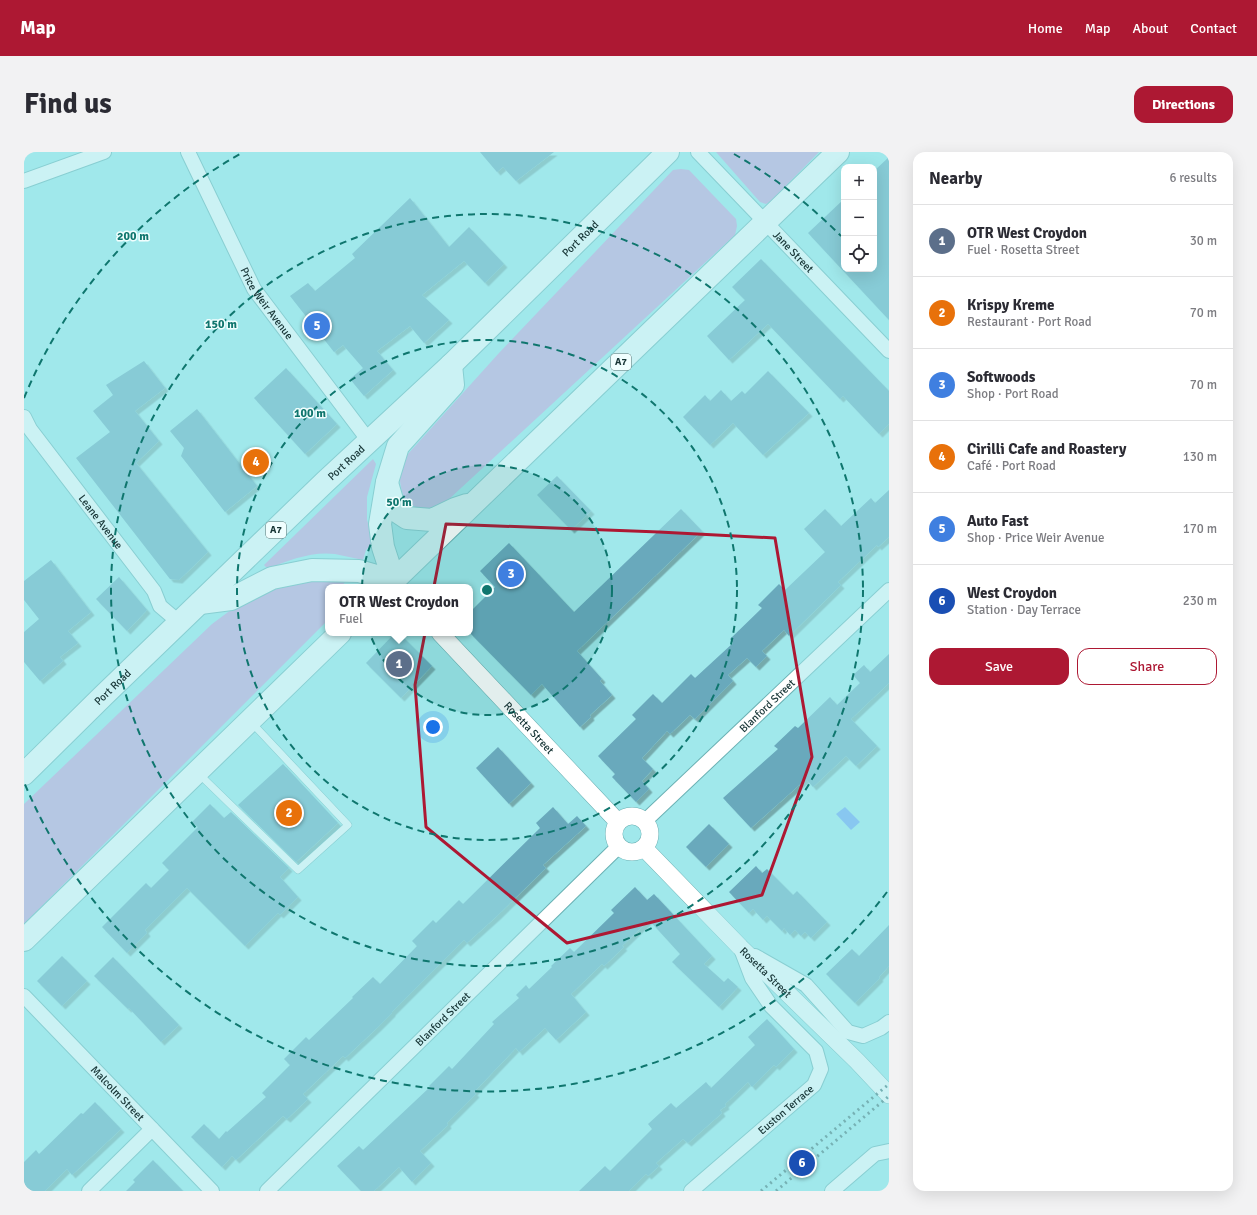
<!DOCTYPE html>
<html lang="en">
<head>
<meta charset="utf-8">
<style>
  body { margin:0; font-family:Signika,sans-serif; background:#f2f2f3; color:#2b2b33 }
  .controls { position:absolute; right:12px; top:12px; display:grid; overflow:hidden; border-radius:8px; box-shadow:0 4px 16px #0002 }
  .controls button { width:36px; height:36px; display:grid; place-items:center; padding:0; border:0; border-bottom:1px solid #e1e1e2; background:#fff; color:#2b2b33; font:20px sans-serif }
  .you { position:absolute; left:409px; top:575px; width:14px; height:14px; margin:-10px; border:3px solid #fff; border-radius:50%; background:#1a73e8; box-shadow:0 0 0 6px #1a73e833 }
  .badge { display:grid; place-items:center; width:26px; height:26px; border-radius:50%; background:#ad1833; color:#fff; font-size:13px; font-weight:700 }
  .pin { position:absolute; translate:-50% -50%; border:2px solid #fff; box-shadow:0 1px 4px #0006 }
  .popup { position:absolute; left:301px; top:432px; width:148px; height:52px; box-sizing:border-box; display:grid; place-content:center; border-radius:8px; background:#fff; filter:drop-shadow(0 1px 3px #0005); font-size:13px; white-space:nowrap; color:#7c7c81 }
  .popup b { font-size:15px; color:#2b2b33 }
  .popup::after { content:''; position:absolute; left:50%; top:100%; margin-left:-8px; border:8px solid transparent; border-top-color:#fff }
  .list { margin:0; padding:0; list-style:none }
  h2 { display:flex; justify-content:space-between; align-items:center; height:52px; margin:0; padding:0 16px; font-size:17px }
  h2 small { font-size:13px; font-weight:400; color:#7c7c81 }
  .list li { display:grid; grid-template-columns:26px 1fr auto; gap:12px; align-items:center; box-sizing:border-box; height:72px; padding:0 16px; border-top:1px solid #e1e1e2 }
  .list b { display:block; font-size:15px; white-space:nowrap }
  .list p { margin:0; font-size:13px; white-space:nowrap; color:#7c7c81 }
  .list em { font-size:13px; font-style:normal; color:#7c7c81 }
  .actions { display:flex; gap:8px; padding:12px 16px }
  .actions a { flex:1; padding:9px 0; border:1px solid #ad1833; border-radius:12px; text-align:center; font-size:14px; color:#ad1833 }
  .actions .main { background:#ad1833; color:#fff }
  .icon { flex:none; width:22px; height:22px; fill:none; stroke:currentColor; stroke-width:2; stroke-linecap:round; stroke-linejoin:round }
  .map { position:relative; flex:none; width:865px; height:1039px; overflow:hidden; border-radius:12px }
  header { display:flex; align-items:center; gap:24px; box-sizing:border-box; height:56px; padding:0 20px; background:#ad1833; color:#fff }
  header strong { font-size:19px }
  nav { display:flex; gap:22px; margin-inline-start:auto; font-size:14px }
  .intro { display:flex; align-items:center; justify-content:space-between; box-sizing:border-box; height:96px; padding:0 24px }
  h1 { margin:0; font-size:28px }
  .button { padding:10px 18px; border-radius:12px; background:#ad1833; color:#fff; font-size:14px; font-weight:700 }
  main { display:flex; gap:24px; padding:0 24px }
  aside { flex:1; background:#fff; border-radius:12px; box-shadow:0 4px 16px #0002 }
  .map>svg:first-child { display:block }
</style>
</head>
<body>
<header>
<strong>Map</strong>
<nav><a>Home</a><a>Map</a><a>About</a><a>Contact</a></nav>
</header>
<div class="intro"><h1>Find us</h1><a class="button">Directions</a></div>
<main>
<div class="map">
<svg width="865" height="1039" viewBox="0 0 865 1039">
  <defs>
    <filter id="shadow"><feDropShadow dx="3.5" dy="3.5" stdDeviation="0" flood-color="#0004"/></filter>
  </defs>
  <rect width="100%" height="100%" fill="#a0e8eb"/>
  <g fill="#ce9fda">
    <path d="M692,0H795L747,49L742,52L736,50Z"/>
    <path d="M657,17L665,18L712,67L713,74L711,83L423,349L405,358L393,356L380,348C375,327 373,323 383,303L475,201L649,18Z"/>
    <path d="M349,307L352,312L343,345V368L350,390L342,398L339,408C330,406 320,404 311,402C289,399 264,408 244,417L240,413Z"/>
    <path d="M330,422L316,435H304V468L0,772V652L188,472L223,446L266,427Z"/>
  </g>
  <path fill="#6aa1f7" d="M821,655L836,670L827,678L812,662Z"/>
  <g fill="#69a9bc" filter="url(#shadow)">
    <path d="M456,0H530L492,29L479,15L473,20Z"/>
    <path d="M865,5V168L784,81L820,47V117H850V19Z"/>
    <path d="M386,46L425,95L445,75L480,112L461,131L440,109L398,143L425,168L400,191L386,174L353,199L369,218L340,244L326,227L339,216L319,193L310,200L266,144L284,131L291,139L331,106L328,102Z"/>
    <path d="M737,107L865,239V272L855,282L819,244L816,247L744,172L705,208L683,184L721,148L708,135Z"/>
    <path d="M120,209L141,236L111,259L135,289L112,311L184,400L155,428L146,427L52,306L86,280L69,259L89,243L82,233Z"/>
    <path d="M262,216L313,272L281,302L230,246Z"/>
    <path d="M744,219L785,261L739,303L709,271L686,293L659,265L681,243L686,249L697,238L707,249L718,239L721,242Z"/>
    <path d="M173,257L233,334L201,360L157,304L160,296L146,279Z"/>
    <path d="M533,324L567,359L547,378L513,343Z"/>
    <path d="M865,338V385L854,395L853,393L814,430L817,433L765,484L760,478L738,499L743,504L732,515L723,506L704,523L709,529L671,567L666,563L646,582L643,579L618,606L629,617L618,629L625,637L612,650L588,625L591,622L574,604L612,567L608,563L629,542L638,551L667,522L671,526L709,491L706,487L738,456L734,453L755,432L761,438L801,400L780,377L801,357L817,374L847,346L851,351Z"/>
    <path d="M657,357L678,379L553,499L578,527L576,529L588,543L566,563L567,565L556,575L518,532L507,543L446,481V460L471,435L456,419L485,391L550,460Z"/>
    <path d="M27,408L67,460L44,479L54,491L36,505L39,509L16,529L0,510V480L15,467L0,448V429Z"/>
    <path d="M95,425L123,458L103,479L72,447Z"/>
    <path d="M371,481H375L408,514L377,546L342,511Z"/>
    <path d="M865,502V531L827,567L853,594L832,614L822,604L789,635L782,627L727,676L699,646L754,597L750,594L771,574L774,576L806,545L813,553L836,531L829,523L840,513L846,520Z"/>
    <path d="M474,595L507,631L485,652L452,616Z"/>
    <path d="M259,612L314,671L272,710L214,653Z"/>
    <path d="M186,652L200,666L207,660L265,716L256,725L274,745L256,763L254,761L221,794L163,736L121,778L123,781L103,801L78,775L122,731L127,736L145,718L138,711L174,675L168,670Z"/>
    <path d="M529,655L544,672L553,664L562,674L519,713L522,716L473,764L443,791L440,788L368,860V861L353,876L321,906L319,904L279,942L284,947L263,967L259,964L212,1008L208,1004L198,1015L167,985L180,972L195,987L202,979L203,980L242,945L238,941L266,913L260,907L282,885L285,888L329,846L328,845L349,825L356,832L393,794L388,789L409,768L412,771L435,748L439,752L516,676L512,671Z"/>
    <path d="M685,672L705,692L682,715L662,695Z"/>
    <path d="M732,714L738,721L743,717L769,743L773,739L803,770L787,786L781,780L777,784L771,778L766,783L760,776L758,779L743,764L739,768L729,757L725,761L705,740Z"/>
    <path d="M611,735L623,748L630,742L688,804L680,812L700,830L704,826L714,835L695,855L648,810L656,802L625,768L598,794L600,795L580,814L578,812L547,842L562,860L532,888L521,876L495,900L492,896L450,940L452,942L423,971L424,973L396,999L407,1011L388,1030L375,1015L350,1039H337L313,1014L335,994L339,998L406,935L405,934L425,914L428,917L470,872L468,870L495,846L492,843L502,833L505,837L528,815L527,814L546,796L550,800L590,761L587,758Z"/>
    <path d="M865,773V814L855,825L856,826L831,851L802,822L828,797L835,804Z"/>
    <path d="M38,804L63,829L38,854L13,829Z"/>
    <path d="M89,805L155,873L137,890L105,856L104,857L70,824Z"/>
    <path d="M743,867L770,897L752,915L750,913L728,935L724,930L701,952L702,954L696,958L698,961L664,991L659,987L632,1011L635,1014L624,1024L622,1022L605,1039H555L581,1014L586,1019L628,977L624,972L647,951L652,956L682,930L687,936L731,893L724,885Z"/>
    <path d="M71,950L97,977L48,1023L43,1017L21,1039H0V1010L12,998L15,1002L57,961L59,962Z"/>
    <path d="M129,1008L159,1039H102L111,1030L109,1028Z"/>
  </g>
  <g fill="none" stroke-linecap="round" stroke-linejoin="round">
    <g stroke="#6bb1b4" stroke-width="8">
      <path id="service" d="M175,622L274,718L324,673L227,570"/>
    </g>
    <g stroke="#6bb1b4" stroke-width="16">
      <g id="minor">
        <path id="s1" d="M164,0L230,137L345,289"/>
        <path id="s2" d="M674,0L865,199"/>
        <path d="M0,29L80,0"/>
        <path id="s3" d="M0,265L6,277L130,439L136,454L156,471"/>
        <path id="s4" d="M621,669L865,438"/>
        <path d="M731,804L782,833L824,880L839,884L857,876L865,870"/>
        <path id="s5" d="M0,844L188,1039"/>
        <path d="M65,1039L128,977"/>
        <path id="s6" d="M243,1039L595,694"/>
        <path id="s7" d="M667,1039L790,933L797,917L792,899L747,854L728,826L717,797"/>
        <path d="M808,1039L851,1002L865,999"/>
      </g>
    </g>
    <g stroke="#6bb1b4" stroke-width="18">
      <g id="tertiary">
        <path id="s8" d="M416,481L594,670"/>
        <circle cx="608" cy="682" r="18"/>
        <path id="s9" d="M620,696L716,795L833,909L865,943"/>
      </g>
    </g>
    <g stroke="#6bb1b4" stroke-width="24">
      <g id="trunk">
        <path d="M363,331L371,358L383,366L408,368L431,357L443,353"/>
        <path d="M370,429L359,395L356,372L363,330L374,294L429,233L427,213"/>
        <path d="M363,435L814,0"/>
        <path d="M176,451L207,447L248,426L288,418L335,419L370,429"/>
        <path id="s10" d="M0,622L79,544L301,330L427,213L644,0"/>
        <path d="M0,788L316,481"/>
      </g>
    </g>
    <use href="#service" stroke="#fff" stroke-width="7"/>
    <use href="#minor" stroke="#fff" stroke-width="14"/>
    <use href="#tertiary" stroke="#fff" stroke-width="17"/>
    <use href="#trunk" stroke="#fff" stroke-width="22"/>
    <g stroke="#436f71" stroke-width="3" stroke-dasharray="2 4" stroke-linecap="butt">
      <path d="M737,1039L865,932"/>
      <path d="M752,1039L865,944"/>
    </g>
  </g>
  <path d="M0 0H865V1039H0ZM422,372L635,380L751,386L788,605L738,743L543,791L402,675L391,533Z" fill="#a0e8eb" fill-opacity=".55" fill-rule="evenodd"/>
  <path fill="none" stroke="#ad1833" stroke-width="3" stroke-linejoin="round" d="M422,372L635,380L751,386L788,605L738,743L543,791L402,675L391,533Z"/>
  <circle cx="463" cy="438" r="125" fill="#0f766e" fill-opacity=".12"/>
  <g fill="none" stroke="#0f766e" stroke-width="2" stroke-dasharray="7 5">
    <circle cx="463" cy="438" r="125"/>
    <circle cx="463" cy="438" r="250"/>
    <circle cx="463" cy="438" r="376"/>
    <path d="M863 740A501 501 0 0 1 0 630M0 246A501 501 0 0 1 216 2M710 2A501 501 0 0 1 817 84"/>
  </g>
  <g text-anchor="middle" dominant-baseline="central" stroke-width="3" stroke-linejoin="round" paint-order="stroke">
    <g fill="#f0fefe" stroke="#577171" stroke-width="1">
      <rect x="587" y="202" width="20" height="16" rx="3"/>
      <rect x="242" y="370" width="20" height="16" rx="3"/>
    </g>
    <g font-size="10" font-weight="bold" fill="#163435">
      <text x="597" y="210">A7</text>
      <text x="252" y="378">A7</text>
    </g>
    <g font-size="11" fill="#163435" stroke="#f0fefe">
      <text stroke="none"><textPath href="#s10" startOffset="772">Port Road</textPath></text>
      <text stroke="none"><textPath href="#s2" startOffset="138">Jane Street</textPath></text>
      <text stroke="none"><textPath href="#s1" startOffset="171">Price Weir Avenue</textPath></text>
      <text stroke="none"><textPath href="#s10" startOffset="448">Port Road</textPath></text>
      <text stroke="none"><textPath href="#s3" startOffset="130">Leane Avenue</textPath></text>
      <text stroke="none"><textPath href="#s10" startOffset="124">Port Road</textPath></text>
      <text stroke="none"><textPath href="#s4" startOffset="168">Blanford Street</textPath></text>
      <text stroke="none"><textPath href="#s8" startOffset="130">Rosetta Street</textPath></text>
      <text stroke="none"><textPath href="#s9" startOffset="174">Rosetta Street</textPath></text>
      <text stroke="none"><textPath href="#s6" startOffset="246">Blanford Street</textPath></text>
      <text stroke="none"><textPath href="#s5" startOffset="135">Malcolm Street</textPath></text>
      <text stroke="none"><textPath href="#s7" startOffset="125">Euston Terrace</textPath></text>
    </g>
  </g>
  <circle cx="463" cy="438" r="6" fill="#0f766e" stroke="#f0fefe" stroke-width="2"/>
  <g font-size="12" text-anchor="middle" font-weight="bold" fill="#0f766e" stroke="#f0fefe" stroke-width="3" stroke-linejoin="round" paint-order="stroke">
    <text x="109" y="88">200 m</text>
    <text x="197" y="176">150 m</text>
    <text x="286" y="265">100 m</text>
    <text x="375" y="354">50 m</text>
  </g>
</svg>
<div class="controls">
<button>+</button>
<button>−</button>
<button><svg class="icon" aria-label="locate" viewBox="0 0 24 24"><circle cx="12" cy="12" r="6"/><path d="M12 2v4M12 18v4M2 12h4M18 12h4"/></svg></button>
</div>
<div class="you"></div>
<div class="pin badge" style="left:375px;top:512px;background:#5c6f8a">1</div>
<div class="popup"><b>OTR West Croydon</b>Fuel</div>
<div class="pin badge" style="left:265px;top:661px;background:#e8710a">2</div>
<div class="pin badge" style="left:487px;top:422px;background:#3f7fe0">3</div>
<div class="pin badge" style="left:232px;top:310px;background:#e8710a">4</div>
<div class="pin badge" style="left:293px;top:174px;background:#3f7fe0">5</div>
<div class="pin badge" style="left:778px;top:1011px;background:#1a4fb4">6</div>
</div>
<aside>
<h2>Nearby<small>6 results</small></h2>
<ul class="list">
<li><span class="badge" style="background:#5c6f8a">1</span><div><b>OTR West Croydon</b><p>Fuel · Rosetta Street</p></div><em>30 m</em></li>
<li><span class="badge" style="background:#e8710a">2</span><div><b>Krispy Kreme</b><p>Restaurant · Port Road</p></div><em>70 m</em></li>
<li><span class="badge" style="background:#3f7fe0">3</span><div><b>Softwoods</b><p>Shop · Port Road</p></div><em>70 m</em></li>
<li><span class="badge" style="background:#e8710a">4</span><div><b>Cirilli Cafe and Roastery</b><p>Café · Port Road</p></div><em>130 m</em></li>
<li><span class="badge" style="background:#3f7fe0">5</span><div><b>Auto Fast</b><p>Shop · Price Weir Avenue</p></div><em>170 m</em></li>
<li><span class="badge" style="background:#1a4fb4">6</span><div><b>West Croydon</b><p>Station · Day Terrace</p></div><em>230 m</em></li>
</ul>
<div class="actions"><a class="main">Save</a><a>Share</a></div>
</aside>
</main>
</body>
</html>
